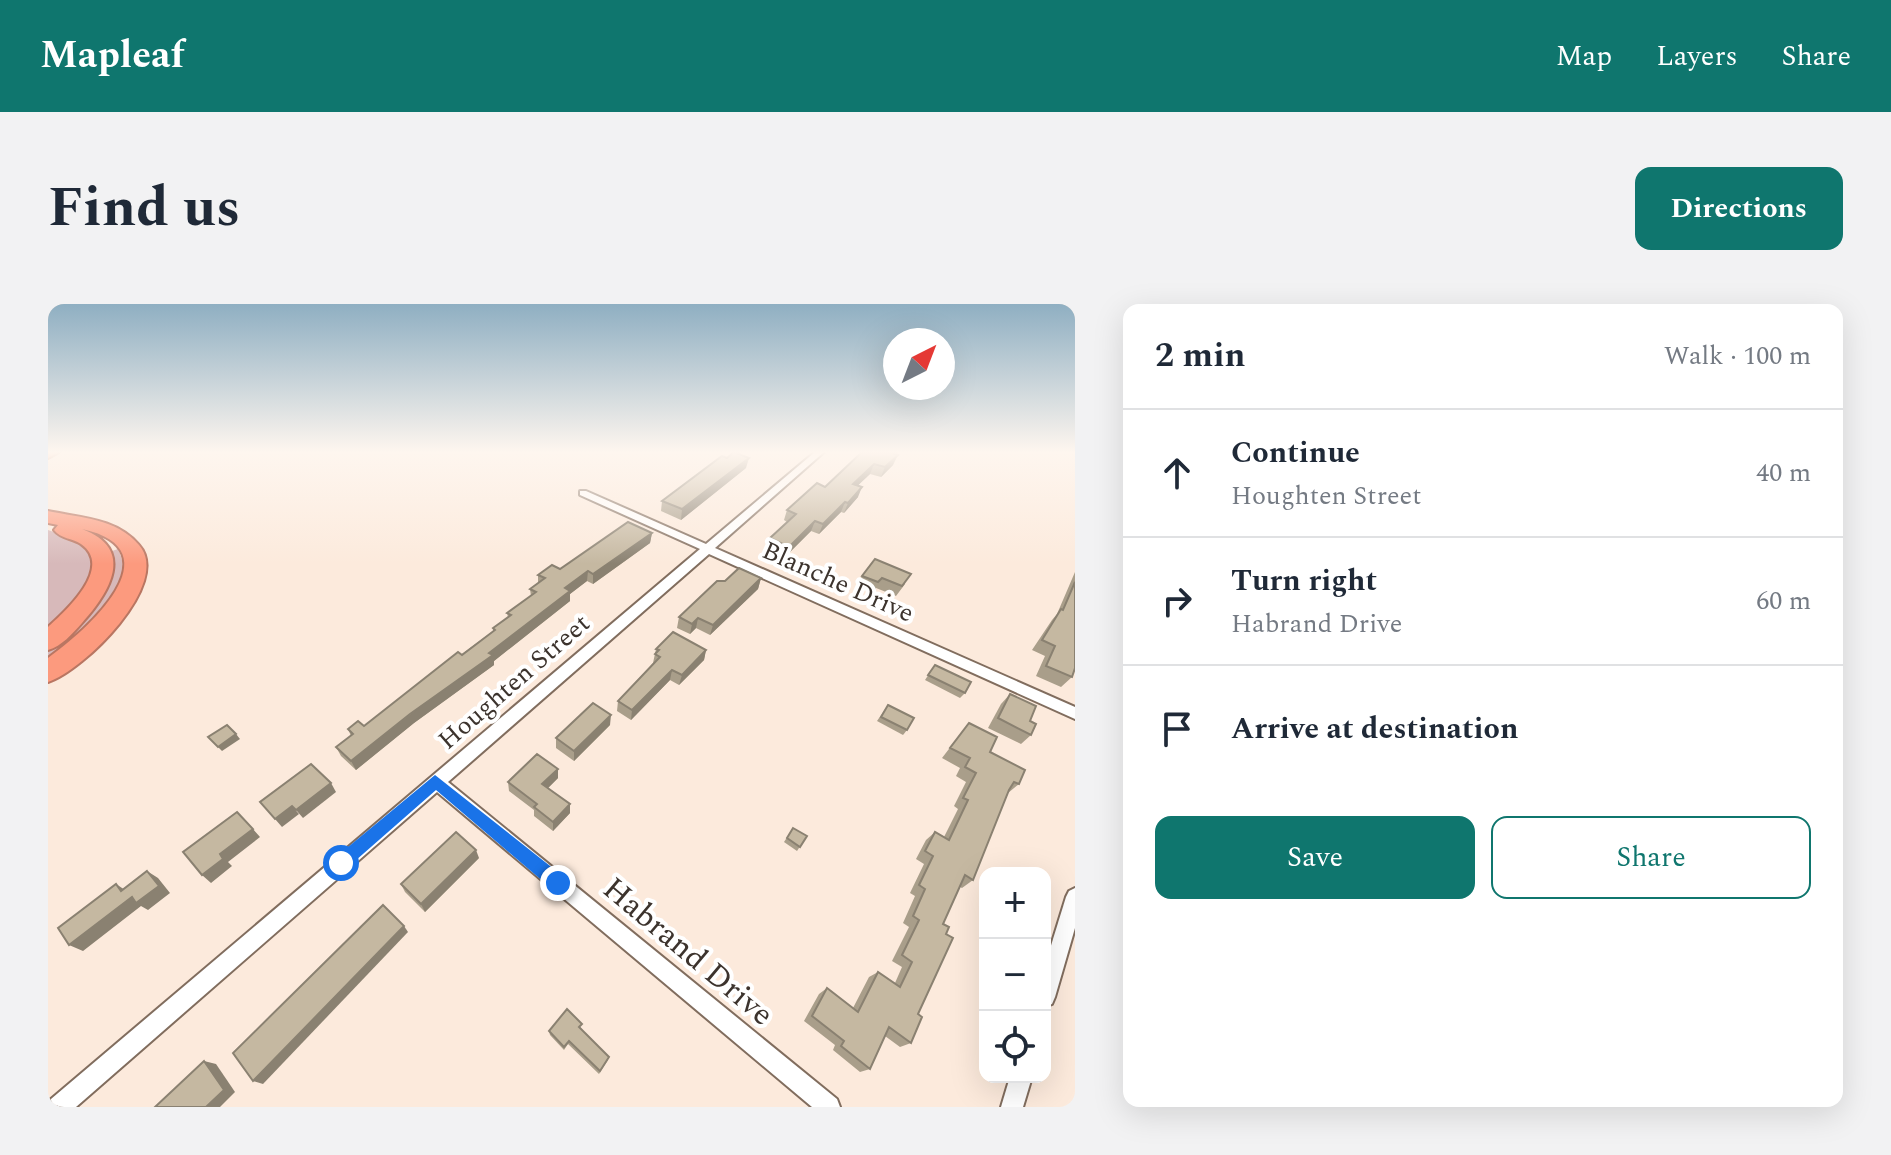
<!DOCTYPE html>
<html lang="en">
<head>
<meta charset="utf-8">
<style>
  body { margin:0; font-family:Spectral,serif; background:#f2f2f3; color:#1f2937 }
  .controls { position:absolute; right:24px; bottom:24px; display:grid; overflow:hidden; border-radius:16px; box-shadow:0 8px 32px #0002 }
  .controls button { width:72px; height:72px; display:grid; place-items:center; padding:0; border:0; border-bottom:2px solid #e0e1e3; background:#fff; color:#1f2937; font:40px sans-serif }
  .compass { position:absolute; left:835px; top:24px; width:72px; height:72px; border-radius:50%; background:#fff; box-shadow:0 8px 32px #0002; rotate:42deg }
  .stop { position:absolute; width:24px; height:24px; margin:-18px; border:6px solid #1a73e8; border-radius:50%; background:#fff }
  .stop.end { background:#1a73e8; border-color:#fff; box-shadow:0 2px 8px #0008 }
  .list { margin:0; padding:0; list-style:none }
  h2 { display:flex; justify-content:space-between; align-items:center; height:104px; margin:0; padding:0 32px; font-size:34px }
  h2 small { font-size:26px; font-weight:400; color:#747a83 }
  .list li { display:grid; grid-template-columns:52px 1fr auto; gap:24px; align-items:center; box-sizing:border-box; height:128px; padding:0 32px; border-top:2px solid #e0e1e3 }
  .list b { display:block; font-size:30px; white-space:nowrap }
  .list p { margin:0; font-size:26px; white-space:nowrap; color:#747a83 }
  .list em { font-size:26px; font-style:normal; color:#747a83 }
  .actions { display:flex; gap:16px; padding:24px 32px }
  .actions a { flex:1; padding:18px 0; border:2px solid #0f766e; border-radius:16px; text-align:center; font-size:28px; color:#0f766e }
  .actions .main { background:#0f766e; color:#fff }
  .icon { flex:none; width:44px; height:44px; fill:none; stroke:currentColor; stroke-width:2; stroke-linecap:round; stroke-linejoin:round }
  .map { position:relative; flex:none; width:1027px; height:803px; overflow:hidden; border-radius:16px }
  header { display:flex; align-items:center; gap:48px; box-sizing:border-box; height:112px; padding:0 40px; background:#0f766e; color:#fff }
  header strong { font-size:38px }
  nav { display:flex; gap:44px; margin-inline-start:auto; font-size:28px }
  .intro { display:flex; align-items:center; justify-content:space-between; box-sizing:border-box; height:192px; padding:0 48px }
  h1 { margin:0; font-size:56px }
  .button { padding:20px 36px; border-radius:16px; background:#0f766e; color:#fff; font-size:28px; font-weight:700 }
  main { display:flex; gap:48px; padding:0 48px }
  aside { flex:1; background:#fff; border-radius:16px; box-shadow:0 8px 32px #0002 }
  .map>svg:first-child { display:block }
</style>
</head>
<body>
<header>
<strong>Mapleaf</strong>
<nav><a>Map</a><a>Layers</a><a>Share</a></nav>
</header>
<div class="intro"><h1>Find us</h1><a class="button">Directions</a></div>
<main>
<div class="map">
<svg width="1027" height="803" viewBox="0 0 1027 803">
  <rect width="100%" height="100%" fill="#fceadc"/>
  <g fill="#d7b9ba">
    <path d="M0,226L34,238L46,255C43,289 23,305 0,327Z"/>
    <path d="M70,245C94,293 31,332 0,361V345C25,321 77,288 61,248Z"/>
  </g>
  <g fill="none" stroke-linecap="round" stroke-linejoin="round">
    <g stroke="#816d5e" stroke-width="4">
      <g id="minor">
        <path d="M767,148H776L667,244L1027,403V415L661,250L400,478L789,795L792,803H764L389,488L28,803H0L3,795L652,245L532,191V187H538L658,240Z"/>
        <path d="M1027,584V624L1007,693L1004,700L997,703V661L1018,593L1021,587Z"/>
        <path d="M962,773H984L975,803H953Z"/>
      </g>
    </g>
    <g stroke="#b97662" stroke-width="4">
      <g id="motorway">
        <path d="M0,148H11L0,154Z"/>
        <path d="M0,207C33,214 68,214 91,241C125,279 35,367 0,378V354C38,327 130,246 34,225C88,245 62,288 34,319C24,330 14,342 0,346V323C18,307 66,263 33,240C24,234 13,235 6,226L10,221L0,219Z"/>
      </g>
    </g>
    <use href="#minor" fill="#fff" fill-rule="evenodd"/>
    <use href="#motorway" fill="#fc9a7e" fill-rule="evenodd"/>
  </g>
  <g fill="#a99e8a">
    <path d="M814,148H849L847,150L845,161L833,173L822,170L810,181V193L796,209L793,208L771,230L763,227L737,253L719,245L722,234L739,218L736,216L739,206L777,183Z"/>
    <path d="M698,164L633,216L613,207L614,197Z"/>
    <path d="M604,229L602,239L545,280L539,277L522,290V297L446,357V361L366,419L308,466L293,452L288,443L303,432L300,425L316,422L445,327V324L460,313L459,309L483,292L482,285L490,279V271L512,265Z"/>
    <path d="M827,255L857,280L848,292L828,284L824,289L809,282L814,272Z"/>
    <path d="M1027,268V364L1024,373L1013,383L988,372L997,352L984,346L1004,316L1009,310Z"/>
    <path d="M713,274L710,285L662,331L648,324L642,330L629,324L631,313Z"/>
    <path d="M608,345L658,346L656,356L631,381L622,376L583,416L569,407L570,397L605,359Z"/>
    <path d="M887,361L917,389L912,394L877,376Z"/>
    <path d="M962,390L983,431L973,440L940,424L953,400Z"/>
    <path d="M840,401L859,426L855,431L829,417Z"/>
    <path d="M921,419L942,448L971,480L960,489L925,576L914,584L912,583L895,620L870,710L863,739L852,743L837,732L822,765L812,768L785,746L787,741L756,717L771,690L779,684L805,704L821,673L830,668L847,679L854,663L844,657L861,623L855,619L867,592L862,589L876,560L868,555L878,536L887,528L896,533L910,505L906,502L918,478L908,472L912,464L894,454Z"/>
    <path d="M562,421L526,457L508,444V434Z"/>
    <path d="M510,465V474L500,484L522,500V509L505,527L486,512V506L461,487L460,478Z"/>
    <path d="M745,524L759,532L749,547L736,538Z"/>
    <path d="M431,554L377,608L357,588L353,580Z"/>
    <path d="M533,723L532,724L560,756L551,770L520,740L516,746L502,731L501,727Z"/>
  </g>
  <g fill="#8a8171">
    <path d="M850,151L845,161L833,173L837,163Z"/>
    <path d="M701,154L698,164L633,216L634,205Z"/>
    <path d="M826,160L822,170L801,190L805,180Z"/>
    <path d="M814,183L810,193L796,209L800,199Z"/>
    <path d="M797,198L793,208L771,230L775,220Z"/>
    <path d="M767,217L763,227L737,253L741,243Z"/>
    <path d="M604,229L602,239L545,280V270Z"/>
    <path d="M540,267L539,277L522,290V297L446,357V361L366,419L308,466L303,457L441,349L517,284Z"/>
    <path d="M713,274L710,285L662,331L665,321Z"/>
    <path d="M650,314L648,324L642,330L644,320Z"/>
    <path d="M658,346L656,356L631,381L634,371Z"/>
    <path d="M624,366L622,376L583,416L584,406Z"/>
    <path d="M563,411L562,421L526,457V447Z"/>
    <path d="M188,430L192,435L174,447L170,443Z"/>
    <path d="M510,465V474L495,489L494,480Z"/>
    <path d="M283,479L288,488L255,514L248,506Z"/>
    <path d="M522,500V509L505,527V518Z"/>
    <path d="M244,502L251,510L234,523L227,515Z"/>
    <path d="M205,525L212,533L180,558L184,562L163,579L154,571L172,550Z"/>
    <path d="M428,546L431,554L377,608L373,600Z"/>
    <path d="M99,567L110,574L122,589L100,606L93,602L35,647L21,641L73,587L68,580L80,588Z"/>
    <path d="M356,622L360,628L215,780L205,777Z"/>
    <path d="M156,757L168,760L187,788L172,803H158Z"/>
  </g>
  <g fill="#c5b8a1" stroke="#8a8171" stroke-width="2">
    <path d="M686,148L701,154L634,205L614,197L674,152L679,154Z"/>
    <path d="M814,148H844L843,149L850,151L837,163L826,160L805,180L814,183L800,199L797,198L775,220L767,217L741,243L722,234L748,210L739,206L769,179L777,183Z"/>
    <path d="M580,218L604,229L545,270L540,267L517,284L522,287L441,349L445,351L362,410L303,457L288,443L305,430L300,425L310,417L316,422L410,348L414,351L447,326L445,324L463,311L459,309L488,288L482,285L497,274L490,271L504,261L512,265Z"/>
    <path d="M827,255L863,270L854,282L834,274L830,278L814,272Z"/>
    <path d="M691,264L713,274L665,321L650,314L644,320L631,313L669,277H677Z"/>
    <path d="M1027,278V364L1024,373L998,362L1007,342L994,336L1013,305L1015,306Z"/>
    <path d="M625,328L658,346L634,371L624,366L584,406L570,397L612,353L607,350L611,346L608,345Z"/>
    <path d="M887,361L923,378L917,389L880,371Z"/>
    <path d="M962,390L988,402L982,417L988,420L983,431L950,414Z"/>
    <path d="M545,399L563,411L526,447L508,434Z"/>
    <path d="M840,401L866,414L859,426L833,413Z"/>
    <path d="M921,419L949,433L942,448L977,466L971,480L966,478L961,486L925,576L917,571L895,620L901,623L898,630L905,634L870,710L874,713L863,739L841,723L822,765L793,742L796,737L764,712L779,684L810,708L830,668L852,683L864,658L854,651L871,616L865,612L877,585L871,581L885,552L877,547L887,528L901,536L920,496L915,494L928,469L917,463L922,454L902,444Z"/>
    <path d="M179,421L188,430L170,443L160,433Z"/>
    <path d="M489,450L510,465L494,480L522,500L505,518L486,503L489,500L460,478Z"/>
    <path d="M263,460L283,479L248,506L244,502L227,515L212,498Z"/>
    <path d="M189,508L205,525L172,550L175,555L154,571L135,548Z"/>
    <path d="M745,524L759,532L752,543L739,534Z"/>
    <path d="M408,528L428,546L373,600L353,580Z"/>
    <path d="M99,567L111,582L88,599L84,593L21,641L10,624L68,580L73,587Z"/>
    <path d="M335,601L356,622L205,777L185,749Z"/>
    <path d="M519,705L534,720L531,723L561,753L552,767L521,737L516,743L501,727Z"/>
    <path d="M156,757L176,786L158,803H107Z"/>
  </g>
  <linearGradient id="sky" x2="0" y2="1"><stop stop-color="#8fafc2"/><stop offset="0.57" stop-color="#fef6ef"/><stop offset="1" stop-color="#fef6ef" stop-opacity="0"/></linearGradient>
  <rect width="1027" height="260" fill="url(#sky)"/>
  <path fill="#1a73e8" d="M387,471L516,573V585H504L388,486L299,564H288V553Z"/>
  <g text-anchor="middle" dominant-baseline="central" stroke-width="8" stroke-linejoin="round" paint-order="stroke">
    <g font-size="26" fill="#3c332d" stroke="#fff">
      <text transform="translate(790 278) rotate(24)">Blanche Drive</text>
      <text transform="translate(466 378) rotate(-41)">Houghten Street</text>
    </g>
    <g font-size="32" fill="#3c332d" stroke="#fff">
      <text transform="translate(640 648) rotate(40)">Habrand Drive</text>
    </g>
  </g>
</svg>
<div class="controls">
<button>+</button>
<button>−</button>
<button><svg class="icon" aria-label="locate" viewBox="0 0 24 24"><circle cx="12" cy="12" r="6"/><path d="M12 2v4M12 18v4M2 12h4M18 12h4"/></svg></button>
</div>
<svg class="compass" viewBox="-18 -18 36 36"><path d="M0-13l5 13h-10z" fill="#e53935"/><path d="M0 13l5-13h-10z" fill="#747a83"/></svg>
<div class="stop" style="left:293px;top:559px"></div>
<div class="stop end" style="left:510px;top:579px"></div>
</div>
<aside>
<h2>2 min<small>Walk · 100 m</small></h2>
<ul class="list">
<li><svg class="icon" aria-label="ahead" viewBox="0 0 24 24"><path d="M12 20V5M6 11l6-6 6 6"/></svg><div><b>Continue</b><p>Houghten Street</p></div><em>40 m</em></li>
<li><svg class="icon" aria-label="right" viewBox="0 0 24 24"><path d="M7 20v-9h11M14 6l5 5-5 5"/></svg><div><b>Turn right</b><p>Habrand Drive</p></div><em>60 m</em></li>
<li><svg class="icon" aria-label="arrive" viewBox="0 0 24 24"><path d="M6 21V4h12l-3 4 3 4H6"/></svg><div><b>Arrive at destination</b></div></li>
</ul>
<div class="actions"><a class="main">Save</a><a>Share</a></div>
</aside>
</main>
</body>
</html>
